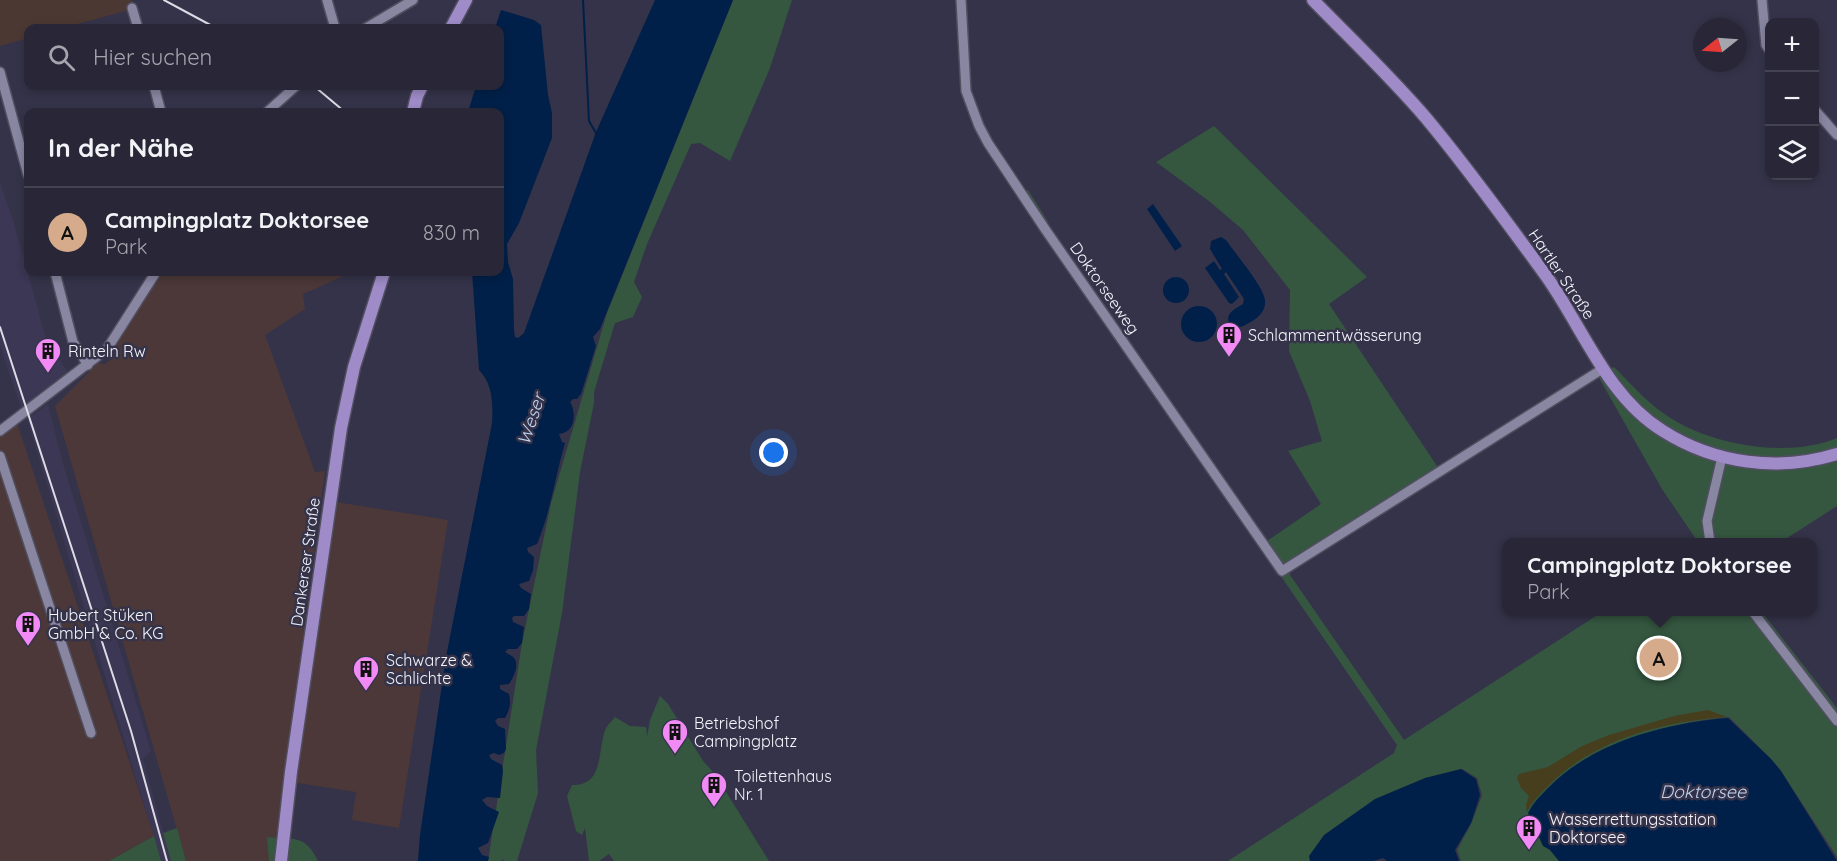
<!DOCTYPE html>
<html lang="de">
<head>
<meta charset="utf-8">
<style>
  body { margin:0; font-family:Quicksand,sans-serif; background:#302e3f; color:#f1f3f6 }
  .controls { position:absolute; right:18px; top:18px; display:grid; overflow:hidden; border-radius:12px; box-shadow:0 3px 9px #0003 }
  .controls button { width:54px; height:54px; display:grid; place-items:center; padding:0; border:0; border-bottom:2px solid #444352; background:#282637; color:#f1f3f6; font:30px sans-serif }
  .compass { position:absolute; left:1693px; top:18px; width:54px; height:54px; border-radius:50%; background:#282637; box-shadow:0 3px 9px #0003; rotate:253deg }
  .you { position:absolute; left:774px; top:453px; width:21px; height:21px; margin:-15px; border:4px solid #fff; border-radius:50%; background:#1a73e8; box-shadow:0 0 0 9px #1a73e833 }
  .badge { display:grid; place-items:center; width:39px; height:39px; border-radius:50%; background:#d6ab8b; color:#111; font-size:20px; font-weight:700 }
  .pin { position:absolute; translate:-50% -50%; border:3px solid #fff; box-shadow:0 2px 6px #0006 }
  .popup { position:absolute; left:1502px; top:538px; width:315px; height:78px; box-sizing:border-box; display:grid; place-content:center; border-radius:12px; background:#282637; filter:drop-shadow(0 2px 4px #0005); font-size:20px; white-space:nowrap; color:#a5a5ad }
  .popup b { font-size:22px; color:#f1f3f6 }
  .popup::after { content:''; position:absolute; left:50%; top:100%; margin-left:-12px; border:12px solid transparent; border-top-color:#282637 }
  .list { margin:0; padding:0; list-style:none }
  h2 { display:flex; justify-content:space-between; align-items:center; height:78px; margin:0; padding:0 24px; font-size:26px }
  h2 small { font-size:20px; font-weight:400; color:#a5a5ad }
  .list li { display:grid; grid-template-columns:39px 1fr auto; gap:18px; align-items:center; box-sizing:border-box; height:90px; padding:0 24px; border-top:2px solid #444352 }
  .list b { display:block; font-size:22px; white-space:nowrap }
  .list p { margin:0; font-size:20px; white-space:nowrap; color:#a5a5ad }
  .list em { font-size:20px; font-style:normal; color:#a5a5ad }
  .icon { flex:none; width:33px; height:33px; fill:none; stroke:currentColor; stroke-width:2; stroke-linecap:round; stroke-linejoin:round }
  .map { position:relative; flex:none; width:1837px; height:861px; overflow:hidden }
  .search { position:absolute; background:#282637; box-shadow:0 3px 9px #0003; left:24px; top:24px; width:480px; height:66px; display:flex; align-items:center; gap:15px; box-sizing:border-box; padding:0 21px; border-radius:12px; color:#a5a5ad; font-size:22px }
  .panel { position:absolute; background:#282637; box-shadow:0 3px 9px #0003; left:24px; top:108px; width:480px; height:168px; border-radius:12px }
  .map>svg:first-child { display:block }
</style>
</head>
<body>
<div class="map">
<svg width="1837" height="861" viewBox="0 0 1837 861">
  <rect width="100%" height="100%" fill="#353349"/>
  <g fill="#3b3754">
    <path d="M0,183L13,220L47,342L70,375L22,410L0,346Z"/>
    <path d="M48,404L62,460L151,751L143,759L171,861H161L27,419Z"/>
  </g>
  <g fill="#4c3839">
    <path d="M162,272H353L303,294L305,309L265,335L315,472L325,471L273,861H186L55,406L98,363L105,364L116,355L113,350Z"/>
    <path d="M17,423L154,836L109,861H0V436Z"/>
    <path d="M336,502L448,520L399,828L352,820L356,792L291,782Z"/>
  </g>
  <path fill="#4c3833" d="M0,0H131L136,8L63,28H28V38L0,46Z"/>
  <g fill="#355740">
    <path d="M733,0H792L770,68L730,161L700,143L691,144L647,244L634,282L642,297L633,317L615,323L594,392V403L580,472L562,613L536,750L538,793L517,861H505L502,859V861H488L522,643L551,503L607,313Z"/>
    <path d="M1214,126L1367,277L1329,304L1439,469L1292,560L1290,575L1404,740L1602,612H1762L1837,708V857L1781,771L1771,759L1729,717C1681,721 1635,735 1591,755L1550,850L1559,861H1461L1457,850L1472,822L1482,795L1477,778L1462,769L1427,778L1377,799L1325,835L1312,861H1228L1394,753L1397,745L1019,195L1028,190L1047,220L1050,230L1087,286L1095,291L1267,541L1321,504L1288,451L1322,441L1310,401L1289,351L1290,290L1243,230L1209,201L1156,162Z"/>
    <path d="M1614,367C1633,386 1649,405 1672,419C1716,446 1789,458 1837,438V506L1781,542H1698L1662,489L1598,376Z"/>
    <path d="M660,696L668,704L703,761L715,774L769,861H614L609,854L599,861H589L585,828L582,835L576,831L567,796L572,785C605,786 597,749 606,728C608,724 613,720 615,717L630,726L646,727L647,737L650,720Z"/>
    <path d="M177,828L186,861H171L163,833Z"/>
    <path d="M154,836L161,861H109Z"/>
    <path d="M267,837C294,840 305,834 318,861H269Z"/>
  </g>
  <path fill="#463e1d" d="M1708,710L1727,717C1664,721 1592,740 1547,787C1539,795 1532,802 1527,812L1526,805L1529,796L1521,788L1517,778L1519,774L1548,767L1582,746L1609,735L1674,716Z"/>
  <g fill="#012049">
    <path d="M655,0H733L600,329L593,337L596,346L581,394L577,399H573L570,402C577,413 575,433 559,434L562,442L565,443C555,477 551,511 537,544L527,548L528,552L534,557L533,570L529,581L519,584L521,588L531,594L529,609L524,616H514L512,618L513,622L524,627L522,643L517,649H508L505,652C508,654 512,656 514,658C520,665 513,678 509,684L500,685V689L509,694C511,703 510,710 505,718H498L495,721L498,726L505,729L506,749L504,753L499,755L494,753L489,755L491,759L502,765L503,771L500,798L487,797L482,800L487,806L499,812L488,843L478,848L482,855L489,857L488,861H418L420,835L446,657L492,423C493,405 493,384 479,370L472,272H500V112H468L476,86H500V28H495L501,10L534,20L541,25L548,95L552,113V138L519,223L507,244L508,262L513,279L514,331L515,337L518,338L524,333L596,132Z"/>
    <path d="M1153,204L1182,246L1175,251L1147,209Z"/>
    <path d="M1221,237L1226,240C1234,252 1264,287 1265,300C1266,309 1261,315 1254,320C1247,324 1240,329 1232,328C1222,315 1233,310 1243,304L1244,299L1226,272L1224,274L1239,297L1232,304L1229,303L1205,268L1214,261L1220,270L1222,269L1210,249L1211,241Z"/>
    <circle cx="1176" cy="290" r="13"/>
    <circle cx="1199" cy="324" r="18"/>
    <path d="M1728,718L1771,759L1781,771L1837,861H1559L1550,850L1543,846L1528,813C1533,803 1540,796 1548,788C1593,742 1665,723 1728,718Z"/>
    <path d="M1461,769L1476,779L1480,795L1471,823L1455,850L1459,861H1387L1383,858L1373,861H1310L1309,856L1324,835L1375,799L1425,778Z"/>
  </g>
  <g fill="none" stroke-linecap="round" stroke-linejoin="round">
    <path stroke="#012049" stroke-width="2" d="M583,0L589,121L596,133"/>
    <g stroke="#514e60" stroke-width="12">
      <g id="minor">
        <path d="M327,0L335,28"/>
        <path d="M961,0L966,91L979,126L988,143L1045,229L1282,571L1604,368"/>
        <path d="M1762,0L1766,45L1770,51"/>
        <path d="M132,8L138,28"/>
        <path d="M366,28L413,0"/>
        <path d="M0,72L28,175"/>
        <path d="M154,86L161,112"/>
        <path d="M1814,109L1837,135"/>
        <path d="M267,112L296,86"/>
        <path d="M55,272L73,342L88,365"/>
        <path d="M0,431L107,349L156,272"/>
        <path d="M0,456L91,733"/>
        <path d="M1710,542L1707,521L1722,457"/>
        <path d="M1753,612L1837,721"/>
      </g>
    </g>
    <g stroke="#514e60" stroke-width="15">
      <g id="major">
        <path d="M1313,0C1351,39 1391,77 1426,118C1467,167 1506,221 1544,273C1582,325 1606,396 1663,431C1715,464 1779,472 1837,454"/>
        <path d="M451,28L466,0"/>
        <path d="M413,112L417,96L422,86"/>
        <path d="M281,861L291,772L341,428L354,367L384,272"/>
      </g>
    </g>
    <use href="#minor" stroke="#8886a1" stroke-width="9"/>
    <use href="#major" stroke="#9e8bc8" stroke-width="12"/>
    <g stroke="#dddce6" stroke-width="2">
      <path d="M164,0L216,28"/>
      <path d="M314,86L345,112"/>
      <path d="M0,327L131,731L167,861"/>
    </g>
  </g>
  <defs>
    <g id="building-pin" transform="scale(1.35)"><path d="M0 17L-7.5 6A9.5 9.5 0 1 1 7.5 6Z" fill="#f18af4" stroke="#353349"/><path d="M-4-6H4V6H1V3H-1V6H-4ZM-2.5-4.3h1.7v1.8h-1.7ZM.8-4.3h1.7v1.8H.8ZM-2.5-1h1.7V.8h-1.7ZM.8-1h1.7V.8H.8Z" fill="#111"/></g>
  </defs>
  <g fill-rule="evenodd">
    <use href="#building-pin" x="1229" y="335"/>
    <use href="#building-pin" x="48" y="351"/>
    <use href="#building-pin" x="28" y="624"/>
    <use href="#building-pin" x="366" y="669"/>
    <use href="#building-pin" x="675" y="732"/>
    <use href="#building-pin" x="714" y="785"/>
    <use href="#building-pin" x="1529" y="828"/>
  </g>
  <g text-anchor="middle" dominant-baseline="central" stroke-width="5" stroke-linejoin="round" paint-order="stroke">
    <g font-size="16" fill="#f4f4fc" stroke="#353349">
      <text transform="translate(1562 274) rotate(56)">Hartler Straße</text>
      <text transform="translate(1105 288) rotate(55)">Doktorseeweg</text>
      <text transform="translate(305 562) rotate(-82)">Dankerser Straße</text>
    </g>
    <g font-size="16" fill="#f4f4fc" stroke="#353349" text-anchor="start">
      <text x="1248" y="335">Schlammentwässerung</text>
      <text x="68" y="351">Rinteln Rw</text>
      <text x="48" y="615">Hubert Stüken<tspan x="48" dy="18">GmbH &amp; Co. KG</tspan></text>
      <text x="386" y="660">Schwarze &amp;<tspan x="386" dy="18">Schlichte</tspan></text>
      <text x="694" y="723">Betriebshof<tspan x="694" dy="18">Campingplatz</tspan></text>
      <text x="734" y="776">Toilettenhaus<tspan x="734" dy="18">Nr. 1</tspan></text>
      <text x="1549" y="819">Wasserrettungsstation<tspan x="1549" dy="18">Doktorsee</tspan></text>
    </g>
    <g font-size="18" font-style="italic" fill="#bfd3f0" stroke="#353349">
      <text transform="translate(531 419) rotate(-72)">Weser</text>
      <text x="1703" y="791">Doktorsee</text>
    </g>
  </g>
</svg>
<div class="controls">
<button>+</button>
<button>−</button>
<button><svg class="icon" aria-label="layers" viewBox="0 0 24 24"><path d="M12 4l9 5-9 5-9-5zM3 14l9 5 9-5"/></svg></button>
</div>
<svg class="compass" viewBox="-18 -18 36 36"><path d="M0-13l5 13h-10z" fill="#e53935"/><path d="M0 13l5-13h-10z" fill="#a5a5ad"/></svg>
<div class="you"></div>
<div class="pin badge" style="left:1659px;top:658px">A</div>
<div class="popup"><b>Campingplatz Doktorsee</b>Park</div>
<div class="search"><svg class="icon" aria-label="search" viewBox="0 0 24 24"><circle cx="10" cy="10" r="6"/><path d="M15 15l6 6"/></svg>Hier suchen</div>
<section class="panel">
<h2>In der Nähe<small></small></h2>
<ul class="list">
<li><span class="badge">A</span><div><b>Campingplatz Doktorsee</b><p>Park</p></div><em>830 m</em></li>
</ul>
</section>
</div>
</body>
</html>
